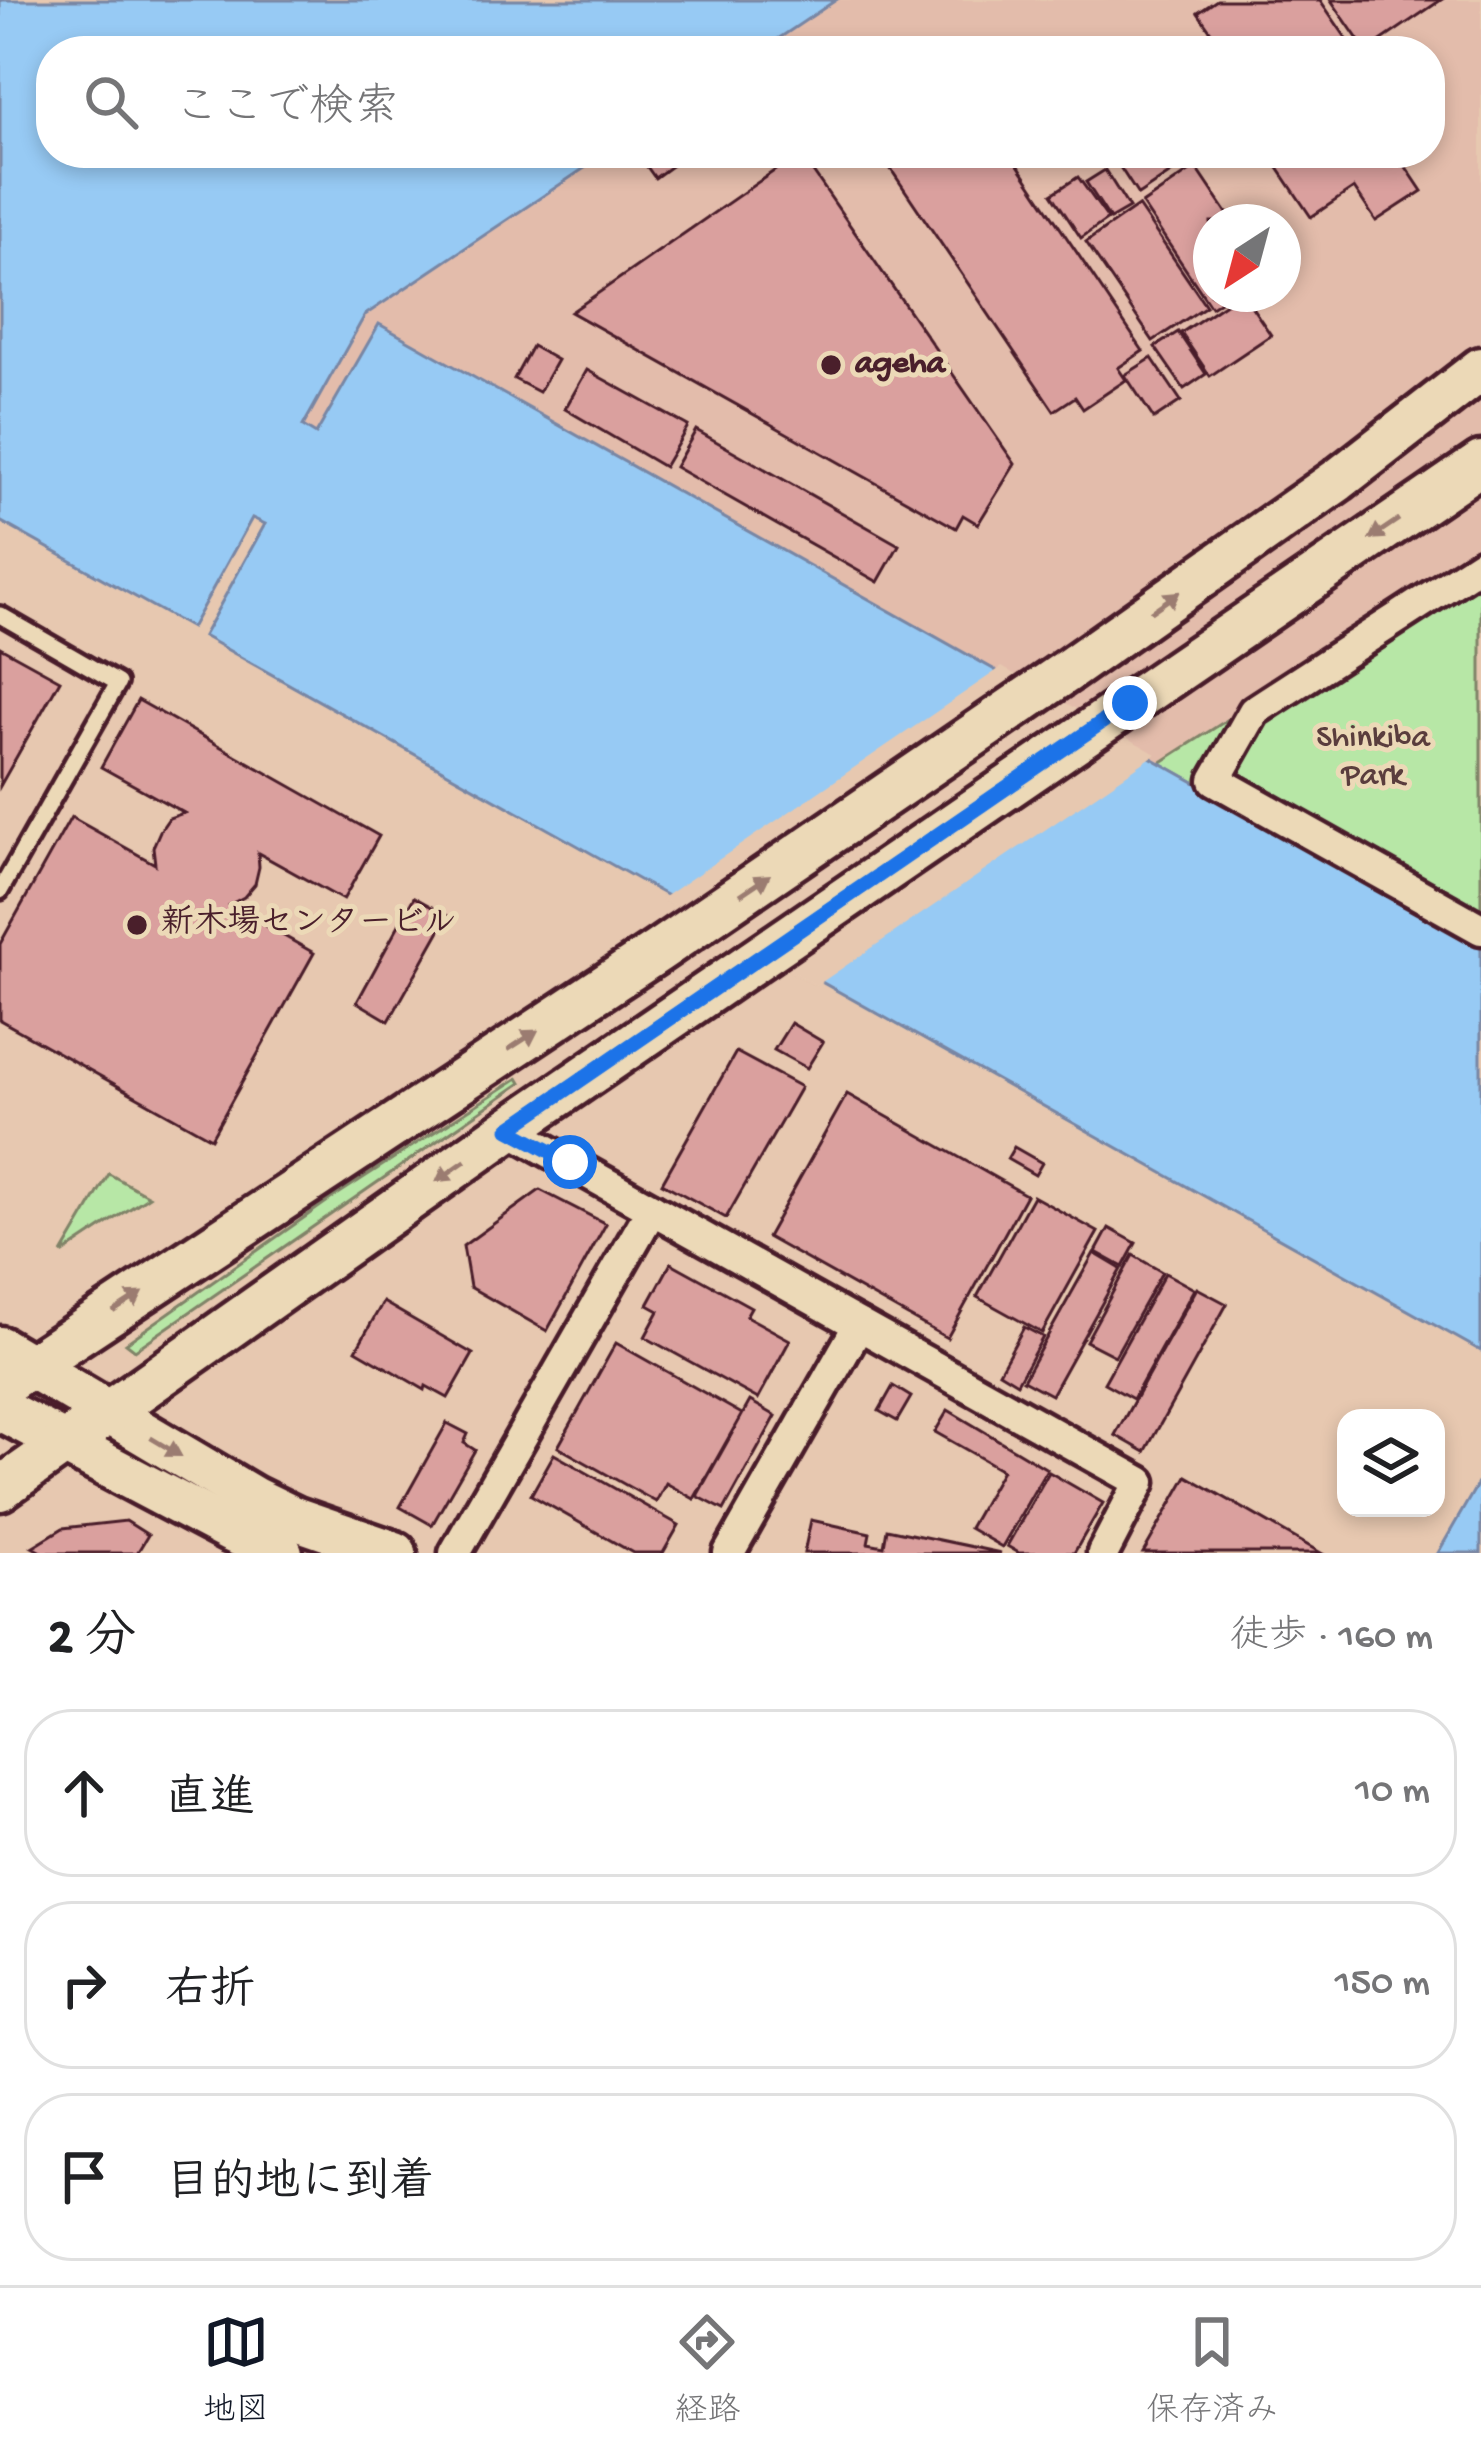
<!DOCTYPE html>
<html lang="ja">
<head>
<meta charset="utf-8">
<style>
  body { margin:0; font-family:"Gochi Hand","Klee One",sans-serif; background:#f2f2f2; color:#202124 }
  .controls { position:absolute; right:36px; bottom:36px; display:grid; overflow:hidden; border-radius:24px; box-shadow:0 6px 18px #0003 }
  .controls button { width:108px; height:108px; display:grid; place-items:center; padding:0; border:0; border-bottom:3px solid #e0e0e0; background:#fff; color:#202124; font:60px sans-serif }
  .compass { position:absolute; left:1193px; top:204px; width:108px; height:108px; border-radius:50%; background:#fff; box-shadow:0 6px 18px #0003; rotate:216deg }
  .stop { position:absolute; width:36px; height:36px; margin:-27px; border:9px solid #1a73e8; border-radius:50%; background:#fff }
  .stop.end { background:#1a73e8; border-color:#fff; box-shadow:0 3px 12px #0008 }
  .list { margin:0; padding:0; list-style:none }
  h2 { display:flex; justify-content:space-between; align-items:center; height:156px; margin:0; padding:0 48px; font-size:51px }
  h2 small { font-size:39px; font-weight:400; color:#757577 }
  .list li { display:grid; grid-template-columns:78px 1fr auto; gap:36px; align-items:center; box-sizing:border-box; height:168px; margin:0 24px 24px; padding:0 24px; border:3px solid #e0e0e0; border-radius:48px }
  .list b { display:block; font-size:45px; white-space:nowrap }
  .list em { font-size:39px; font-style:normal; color:#757577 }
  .icon { flex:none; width:66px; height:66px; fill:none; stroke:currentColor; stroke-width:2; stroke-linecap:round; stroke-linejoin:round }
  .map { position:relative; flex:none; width:1481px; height:1553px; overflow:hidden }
  .search { position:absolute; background:#fff; box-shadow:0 6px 18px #0003; left:36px; right:36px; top:36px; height:132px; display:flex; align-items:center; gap:30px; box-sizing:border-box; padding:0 42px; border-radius:48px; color:#757577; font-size:45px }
  .sheet { height:732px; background:#fff }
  nav { display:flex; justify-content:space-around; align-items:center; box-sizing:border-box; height:168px; border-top:3px solid #e0e0e0; background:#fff; font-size:33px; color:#757577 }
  nav a { display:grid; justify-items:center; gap:6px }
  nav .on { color:#111827 }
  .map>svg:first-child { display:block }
</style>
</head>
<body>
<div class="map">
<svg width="1481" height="1553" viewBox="0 0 1481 1553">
  <rect width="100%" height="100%" fill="#e7c8b0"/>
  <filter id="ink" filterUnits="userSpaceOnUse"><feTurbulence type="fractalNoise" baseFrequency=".00833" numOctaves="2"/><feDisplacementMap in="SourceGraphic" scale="24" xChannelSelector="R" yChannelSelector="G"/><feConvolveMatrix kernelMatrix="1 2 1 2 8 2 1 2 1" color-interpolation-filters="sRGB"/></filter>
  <g filter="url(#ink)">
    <path fill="#e3bcab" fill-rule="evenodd" d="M836,0H1481V943L380,325L316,435L302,426L365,315L607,153H1430V51H760ZM1211,222H1283V294H1211Z"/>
    <g fill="#b7e7a6" stroke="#808368" stroke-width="3">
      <path d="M1481,557V943L1160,763Z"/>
      <path d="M518,1078L521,1083L135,1350L126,1343L332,1198Z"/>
      <path d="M109,1174L149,1196L62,1254Z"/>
    </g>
    <g fill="#97caf4" stroke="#7886a4" stroke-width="3">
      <path d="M0,0H836L760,51H51V153H607L365,315L303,426L316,434L379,324L1481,943V1351L203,636L265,524L252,518L191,628L0,521Z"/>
      <path d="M1481,1478V1553H1438Z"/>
    </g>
    <path fill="#e7c8b0" d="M1002,667L1156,754L816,986L661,899Z"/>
    <g fill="#daa09e" stroke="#4a1f2b" stroke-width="3">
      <path d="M1217,0H1320L1355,51H1214L1221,46L1198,13Z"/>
      <path d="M1331,0H1441L1366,51Z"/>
      <path d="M645,153H677L681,159L655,178L640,157Z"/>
      <path d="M800,153L1015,464L978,524L963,515L956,528L571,312Z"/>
      <path d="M880,153H1010L1143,351L1118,368L1126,380L1083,409L1075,397L1054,411Z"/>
      <path d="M1128,153H1181L1187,162L1138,195L1116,161Z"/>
      <path d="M1268,153H1400L1398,155L1422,191L1376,221L1354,188L1311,217Z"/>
      <path d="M1196,167L1233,222H1211V294H1231L1211,307L1142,204Z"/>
      <path d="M1105,170L1129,208L1110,219L1086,182Z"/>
      <path d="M1078,177L1108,219L1081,238L1052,194Z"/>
      <path d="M1138,206L1206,306L1153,341L1086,242Z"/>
      <path d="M1239,294H1243L1271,335L1210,376L1181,333Z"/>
      <path d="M1178,332L1206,374L1184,389L1155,347Z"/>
      <path d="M532,346L557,360L539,392L514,379Z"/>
      <path d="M1152,358L1181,401L1154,419L1125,375Z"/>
      <path d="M587,370L688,426L664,467L565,409Z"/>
      <path d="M696,430L899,545L878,582L675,467Z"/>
      <path d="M0,647L60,680L0,786Z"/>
      <path d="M138,700L379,836L343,900L258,853L259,867L255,884L244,897L229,905L314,953L211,1138L0,1020V944L71,817L155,864L153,847L160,831L169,818L184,813L101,767Z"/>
      <path d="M414,897L448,916L389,1021L357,1002Z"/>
      <path d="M791,1023L823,1042L807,1068L774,1050Z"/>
      <path d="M736,1052L801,1087L726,1218L662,1183Z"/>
      <path d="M847,1094L1026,1195L947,1338L767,1237Z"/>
      <path d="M1014,1147L1042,1163L1035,1175L1007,1159Z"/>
      <path d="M540,1190L606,1224L547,1331L470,1287L463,1246Z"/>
      <path d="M1033,1196L1098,1232L1042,1333L977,1297Z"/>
      <path d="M1109,1228L1136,1243L1123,1267L1096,1252Z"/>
      <path d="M1094,1253L1121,1269L1051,1395L1023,1380Z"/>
      <path d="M1133,1255L1162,1272L1115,1356L1086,1341Z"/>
      <path d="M671,1263L751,1307L746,1316L790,1340L758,1399L645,1337L659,1311L648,1305Z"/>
      <path d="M1165,1273L1194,1289L1133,1399L1104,1383Z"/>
      <path d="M1197,1288L1227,1304L1145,1452L1115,1435Z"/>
      <path d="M383,1302L473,1354L448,1398L426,1386L425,1390L356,1350Z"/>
      <path d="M1024,1327L1043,1337L1017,1383L999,1372Z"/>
      <path d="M616,1343L742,1414L694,1499L666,1483L656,1502L558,1447Z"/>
      <path d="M893,1386L911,1397L897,1421L879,1411Z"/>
      <path d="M750,1401L776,1416L724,1510L697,1496Z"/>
      <path d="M948,1410L1047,1469L1002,1547L969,1528L1002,1470L935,1432Z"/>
      <path d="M447,1423L468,1434L464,1443L475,1450L432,1525L400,1507Z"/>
      <path d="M554,1454L679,1525L663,1553H633L531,1495Z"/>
      <path d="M1049,1472L1103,1503L1074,1553H1019L1007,1546Z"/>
      <path d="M1187,1476L1321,1553H1143Z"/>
      <path d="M811,1520L870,1533L868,1543L884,1546L887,1529L1001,1553H804Z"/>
      <path d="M126,1521L148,1535L137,1553H43L32,1547L63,1528Z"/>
    </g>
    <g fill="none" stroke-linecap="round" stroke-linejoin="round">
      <g stroke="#4a1f2b" stroke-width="24">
        <path id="lane" d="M0,615L118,683L0,891"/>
      </g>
      <g stroke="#4a1f2b" stroke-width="39">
        <g id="street">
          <path d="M1481,564L1254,711L1215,780L1481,929"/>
          <path d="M509,1129L1140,1482L1103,1553"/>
          <path d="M455,1553L652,1209"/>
          <path d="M729,1553L859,1325"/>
        </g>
      </g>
      <g stroke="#4a1f2b" stroke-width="51">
        <g id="secondary">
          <path d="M0,1348L253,1498L294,1518L395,1553"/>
          <path d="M0,1386L658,951L1070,669L1338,480L1481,369"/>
          <path d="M0,1409L229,1530L281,1553"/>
          <path d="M0,1489L509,1129L1481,463"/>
        </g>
      </g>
      <use href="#lane" stroke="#ecd9b7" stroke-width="15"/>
      <use href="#street" stroke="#ecd9b7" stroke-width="30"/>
      <use href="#secondary" stroke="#ecd9b7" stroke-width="42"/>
    </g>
    <defs><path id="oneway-solid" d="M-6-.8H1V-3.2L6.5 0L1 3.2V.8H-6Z" transform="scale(3)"/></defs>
    <g fill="#9b7c71">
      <use href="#oneway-solid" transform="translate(1384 529) rotate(146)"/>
      <use href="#oneway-solid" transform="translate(1165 602) rotate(-35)"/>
      <use href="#oneway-solid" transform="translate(755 885) rotate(-34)"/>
      <use href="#oneway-solid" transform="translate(523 1040) rotate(-33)"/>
      <use href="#oneway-solid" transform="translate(451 1171) rotate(145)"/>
      <use href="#oneway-solid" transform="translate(128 1302) rotate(-33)"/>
      <use href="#oneway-solid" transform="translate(166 1447) rotate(31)"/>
    </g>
  </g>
  <g fill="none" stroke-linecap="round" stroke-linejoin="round" filter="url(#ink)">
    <path stroke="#1a73e8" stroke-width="15" d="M570,1162L509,1129L1130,703"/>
  </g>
  <g fill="#4a1f2b" stroke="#ecd9b7" stroke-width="4.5">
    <circle cx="831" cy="365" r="12"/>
    <circle cx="137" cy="925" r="12"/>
  </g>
  <g text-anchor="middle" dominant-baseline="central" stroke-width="10" stroke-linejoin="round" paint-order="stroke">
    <g font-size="33" font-weight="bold" fill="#4a1f2b" stroke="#ecd9b7" text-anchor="start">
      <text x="855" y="365">ageha</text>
      <text x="161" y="925">新木場センタービル</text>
    </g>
    <g font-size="33" fill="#5a3d3d" stroke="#ecd9b7">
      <text x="1373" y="739">Shinkiba<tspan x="1373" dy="38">Park</tspan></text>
    </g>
  </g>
</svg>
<div class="controls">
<button><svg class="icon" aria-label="layers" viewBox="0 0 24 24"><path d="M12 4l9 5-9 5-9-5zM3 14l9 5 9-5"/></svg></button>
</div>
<svg class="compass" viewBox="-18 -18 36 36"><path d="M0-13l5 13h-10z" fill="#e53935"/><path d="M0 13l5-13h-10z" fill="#757577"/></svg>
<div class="stop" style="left:570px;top:1162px"></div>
<div class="stop end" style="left:1130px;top:703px"></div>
<div class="search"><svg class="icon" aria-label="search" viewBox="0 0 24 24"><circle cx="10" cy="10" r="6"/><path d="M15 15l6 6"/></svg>ここで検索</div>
</div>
<section class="sheet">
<h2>2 分<small>徒歩 · 160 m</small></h2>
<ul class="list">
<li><svg class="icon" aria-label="ahead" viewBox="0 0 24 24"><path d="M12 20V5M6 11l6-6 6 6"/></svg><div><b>直進</b></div><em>10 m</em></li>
<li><svg class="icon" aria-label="right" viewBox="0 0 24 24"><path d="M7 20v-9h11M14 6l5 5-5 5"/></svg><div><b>右折</b></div><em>150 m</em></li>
<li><svg class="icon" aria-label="arrive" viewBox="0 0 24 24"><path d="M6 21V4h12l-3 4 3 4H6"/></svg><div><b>目的地に到着</b></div></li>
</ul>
</section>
<nav>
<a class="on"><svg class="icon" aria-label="map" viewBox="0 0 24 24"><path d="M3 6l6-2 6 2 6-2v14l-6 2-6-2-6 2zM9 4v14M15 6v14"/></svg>地図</a>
<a><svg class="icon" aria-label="directions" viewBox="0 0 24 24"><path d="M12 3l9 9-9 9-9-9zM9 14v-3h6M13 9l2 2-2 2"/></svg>経路</a>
<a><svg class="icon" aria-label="saved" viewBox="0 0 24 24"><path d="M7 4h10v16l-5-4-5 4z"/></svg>保存済み</a>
</nav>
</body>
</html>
